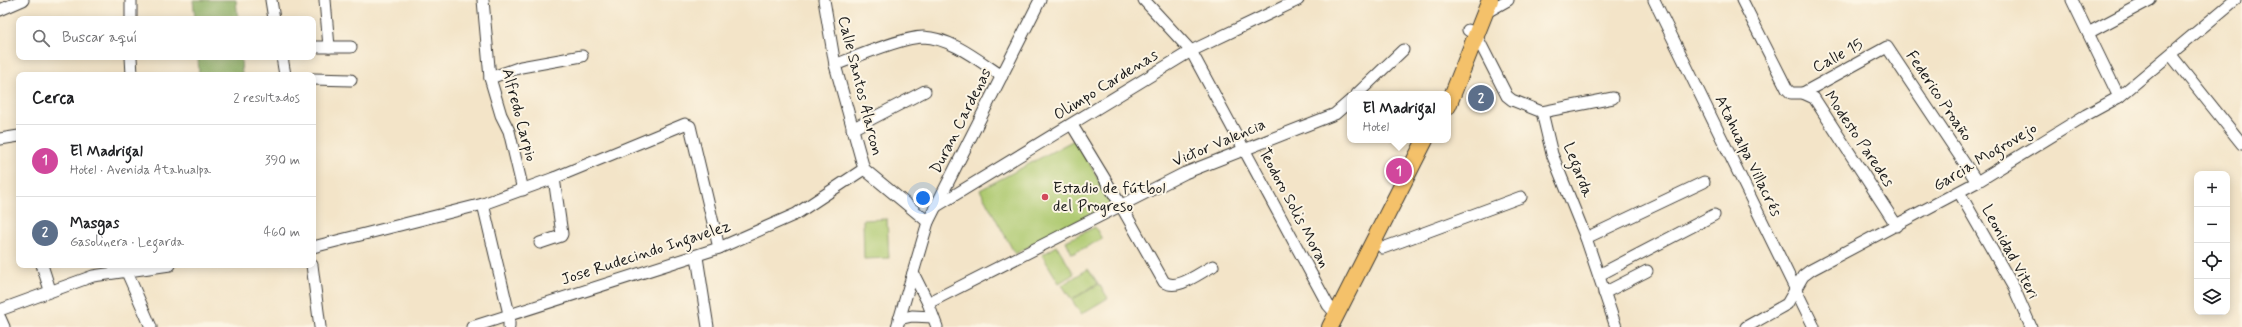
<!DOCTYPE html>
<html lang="es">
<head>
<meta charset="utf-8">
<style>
  body { margin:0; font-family:Mynerve,sans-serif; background:#f2f2f2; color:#202124 }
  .controls { position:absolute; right:12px; bottom:12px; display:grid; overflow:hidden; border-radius:8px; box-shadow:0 2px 10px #0003 }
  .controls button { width:36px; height:36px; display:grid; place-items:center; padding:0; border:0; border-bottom:1px solid #e0e0e0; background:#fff; color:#202124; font:20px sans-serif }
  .you { position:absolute; left:923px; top:198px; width:14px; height:14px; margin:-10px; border:3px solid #fff; border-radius:50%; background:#1a73e8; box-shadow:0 0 0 6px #1a73e833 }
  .badge { display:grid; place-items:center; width:26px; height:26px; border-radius:50%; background:#d1495b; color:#fff; font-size:13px; font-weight:700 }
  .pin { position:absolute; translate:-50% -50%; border:2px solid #fff; box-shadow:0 1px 4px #0006 }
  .popup { position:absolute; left:1347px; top:91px; width:104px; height:52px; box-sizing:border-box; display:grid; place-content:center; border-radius:8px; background:#fff; filter:drop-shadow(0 1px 3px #0005); font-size:13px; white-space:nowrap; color:#757577 }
  .popup b { font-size:15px; color:#202124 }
  .popup::after { content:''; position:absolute; left:50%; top:100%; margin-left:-8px; border:8px solid transparent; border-top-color:#fff }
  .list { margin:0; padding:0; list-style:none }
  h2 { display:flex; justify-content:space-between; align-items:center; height:52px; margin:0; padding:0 16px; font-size:17px }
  h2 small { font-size:13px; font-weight:400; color:#757577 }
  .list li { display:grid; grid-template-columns:26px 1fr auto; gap:12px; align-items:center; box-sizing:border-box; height:72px; padding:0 16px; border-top:1px solid #e0e0e0 }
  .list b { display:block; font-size:15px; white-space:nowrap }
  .list p { margin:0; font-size:13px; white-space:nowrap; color:#757577 }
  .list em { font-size:13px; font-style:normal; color:#757577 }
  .icon { flex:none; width:22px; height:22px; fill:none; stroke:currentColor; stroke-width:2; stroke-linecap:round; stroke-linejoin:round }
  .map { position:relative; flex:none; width:2242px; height:327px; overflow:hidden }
  .search { position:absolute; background:#fff; box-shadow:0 2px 10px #0003; left:16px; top:16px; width:300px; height:44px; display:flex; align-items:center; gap:10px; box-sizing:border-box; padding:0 14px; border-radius:8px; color:#757577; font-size:15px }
  .panel { position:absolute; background:#fff; box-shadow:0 2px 10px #0003; left:16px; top:72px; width:300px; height:196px; border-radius:8px }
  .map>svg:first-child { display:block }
</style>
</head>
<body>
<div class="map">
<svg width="2242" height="327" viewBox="0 0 2242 327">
  <rect width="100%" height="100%" fill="#fcf5e5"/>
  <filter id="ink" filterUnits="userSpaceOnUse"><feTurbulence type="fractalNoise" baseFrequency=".025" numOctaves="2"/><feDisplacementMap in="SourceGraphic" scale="8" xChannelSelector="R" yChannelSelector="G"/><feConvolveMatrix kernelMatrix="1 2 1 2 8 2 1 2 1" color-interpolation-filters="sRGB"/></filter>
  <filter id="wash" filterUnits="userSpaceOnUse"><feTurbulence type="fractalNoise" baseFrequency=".012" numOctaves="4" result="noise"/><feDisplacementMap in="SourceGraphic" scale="16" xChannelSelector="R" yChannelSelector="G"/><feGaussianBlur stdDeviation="0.9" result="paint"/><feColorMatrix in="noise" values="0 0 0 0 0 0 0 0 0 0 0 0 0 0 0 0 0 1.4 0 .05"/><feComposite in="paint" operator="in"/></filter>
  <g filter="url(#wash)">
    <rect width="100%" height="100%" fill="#f3e4c8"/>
    <g fill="#adc970" stroke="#647246">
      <path d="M1076,139L1111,203L1015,254L980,190Z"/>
      <path d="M887,219L889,258L864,259L863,220Z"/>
      <path d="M1095,227L1102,239L1072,254L1066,241Z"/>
      <path d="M1057,246L1074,274L1059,283L1042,255Z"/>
      <path d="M1088,269L1098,283L1073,299L1099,284L1108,298L1081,314L1062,285Z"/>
    </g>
    <g fill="#8aad62" stroke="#53643f">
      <path d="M193,0H236L238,19H195Z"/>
      <path d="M198,57H241L242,75H199Z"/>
    </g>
  </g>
  <g filter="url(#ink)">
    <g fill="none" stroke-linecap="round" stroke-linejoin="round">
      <g stroke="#3c3a36" stroke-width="13">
        <g id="minor">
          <path d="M131,0V19"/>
          <path d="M271,0L274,19"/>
          <path d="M325,0L329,47H351"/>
          <path d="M483,0L490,78L501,115L509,131L523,190"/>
          <path d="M824,0L835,65L864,169L928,222"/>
          <path d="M1144,0L1191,51L1328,305L1337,315"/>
          <path d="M1654,0L1814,327"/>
          <path d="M1742,0L1787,89L1791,93H1803L1814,98L1897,226"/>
          <path d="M2072,0L2119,97"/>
          <path d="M0,10L23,0"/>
          <path d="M1485,13L1508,0"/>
          <path d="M1468,30L1476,35L1507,96L1512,100L1542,112L1552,154L1586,238L1616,327"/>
          <path d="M2088,33L2150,0"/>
          <path d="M313,47H329"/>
          <path d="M2171,55L2242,144"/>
          <path d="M131,57L132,75"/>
          <path d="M282,57L285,75"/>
          <path d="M835,65C855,57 903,37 923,37C952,38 979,61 1002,76"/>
          <path d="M490,78L521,67L582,56"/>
          <path d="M313,79L351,80"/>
          <path d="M1803,93L1887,47L1977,182"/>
          <path d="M1357,94L1403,50"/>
          <path d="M1542,112L1613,98"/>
          <path d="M1072,125L1120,204L1164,282C1178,291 1199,273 1213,266"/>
          <path d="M852,129L925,91"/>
          <path d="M0,139L19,136"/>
          <path d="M1959,192L2014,288L2031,327"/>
          <path d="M483,204L509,314V327"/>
          <path d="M935,207L1191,51L1298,0"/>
          <path d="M1586,238L1704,182"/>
          <path d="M540,243L561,236L562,234L554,178"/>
          <path d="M313,247L483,204L554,178L685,124L690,126L719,248"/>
          <path d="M1383,248L1521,197"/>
          <path d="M697,257L708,327"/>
          <path d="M42,265L50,290"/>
          <path d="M312,265L320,327"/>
          <path d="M126,270L151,327"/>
          <path d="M913,273L928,303L937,327"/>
          <path d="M1599,275L1714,215"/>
          <path d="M1604,293L1647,271"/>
          <path d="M928,303L1185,173L1335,114L1350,101"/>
          <path d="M0,310L93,276L170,265"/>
          <path d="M0,318L4,327"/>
          <path d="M899,319L912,316L933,317"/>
          <path d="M472,327L719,248L796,214L864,169"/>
          <path d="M897,327L928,222L1040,0"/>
          <path d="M1746,327L1787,304L1803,276L1811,270L1977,182L2086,115L2119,97L2235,0"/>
        </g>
      </g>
      <g stroke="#3c3a36" stroke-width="18">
        <g id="highway">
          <path d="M1448,106L1490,0"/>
          <path d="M1330,327L1425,140"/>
        </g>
      </g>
      <use href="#minor" stroke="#fff" stroke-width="11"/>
      <use href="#highway" stroke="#f4c16a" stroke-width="16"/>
    </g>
  </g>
  <circle fill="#d1495b" stroke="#fcf5e5" stroke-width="1.5" cx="1045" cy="197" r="4"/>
  <g text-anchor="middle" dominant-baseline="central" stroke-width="4" stroke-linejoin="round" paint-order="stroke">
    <g font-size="16" fill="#1c1c1c" stroke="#fcf5e5">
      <text transform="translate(1838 56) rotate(-28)">Calle 15</text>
      <text transform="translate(1106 85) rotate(-32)">Olimpo Cardenas</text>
      <text transform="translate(860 86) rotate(76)">Calle Santos Alarcon</text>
      <text transform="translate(1939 96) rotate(56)">Federico Proaño</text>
      <text transform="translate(519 115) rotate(75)">Alfredo Carpio</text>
      <text transform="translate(961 121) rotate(-63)">Duran Cardenas</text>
      <text transform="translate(1859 139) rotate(56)">Modesto Paredes</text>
      <text transform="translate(1219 143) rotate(-23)">Victor Valencia</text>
      <text transform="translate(1748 156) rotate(64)">Atahualpa Villacrés</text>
      <text transform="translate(1985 157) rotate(-31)">Garcia Mogrovejo</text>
      <text transform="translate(1578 170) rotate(69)">Legarda</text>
      <text transform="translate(1294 208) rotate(62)">Teodoro Solis Moran</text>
      <text transform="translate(2010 252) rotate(62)">Leonidad Viteri</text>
      <text transform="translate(646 253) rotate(-18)">Jose Rudecindo Ingavelez</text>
    </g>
    <g font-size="16" fill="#1c1c1c" stroke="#fcf5e5" text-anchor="start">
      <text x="1053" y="188">Estadio de fútbol<tspan x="1053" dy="18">del Progreso</tspan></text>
    </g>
  </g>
</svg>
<div class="controls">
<button>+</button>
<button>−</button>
<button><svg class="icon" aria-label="locate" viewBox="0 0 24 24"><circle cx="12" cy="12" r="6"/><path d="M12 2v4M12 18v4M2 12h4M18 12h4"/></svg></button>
<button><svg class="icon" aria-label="layers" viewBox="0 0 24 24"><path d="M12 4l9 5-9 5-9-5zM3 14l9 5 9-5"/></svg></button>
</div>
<div class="you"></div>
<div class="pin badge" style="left:1399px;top:171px;background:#d1479c">1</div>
<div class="popup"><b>El Madrigal</b>Hotel</div>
<div class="pin badge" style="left:1481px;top:98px;background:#5c6f8a">2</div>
<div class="search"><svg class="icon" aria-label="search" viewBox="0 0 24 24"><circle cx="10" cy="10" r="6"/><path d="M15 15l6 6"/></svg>Buscar aquí</div>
<section class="panel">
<h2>Cerca<small>2 resultados</small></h2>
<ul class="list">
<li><span class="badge" style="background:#d1479c">1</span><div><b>El Madrigal</b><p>Hotel · Avenida Atahualpa</p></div><em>390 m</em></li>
<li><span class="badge" style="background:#5c6f8a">2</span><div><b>Masgas</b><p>Gasolinera · Legarda</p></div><em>460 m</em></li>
</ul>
</section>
</div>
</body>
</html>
